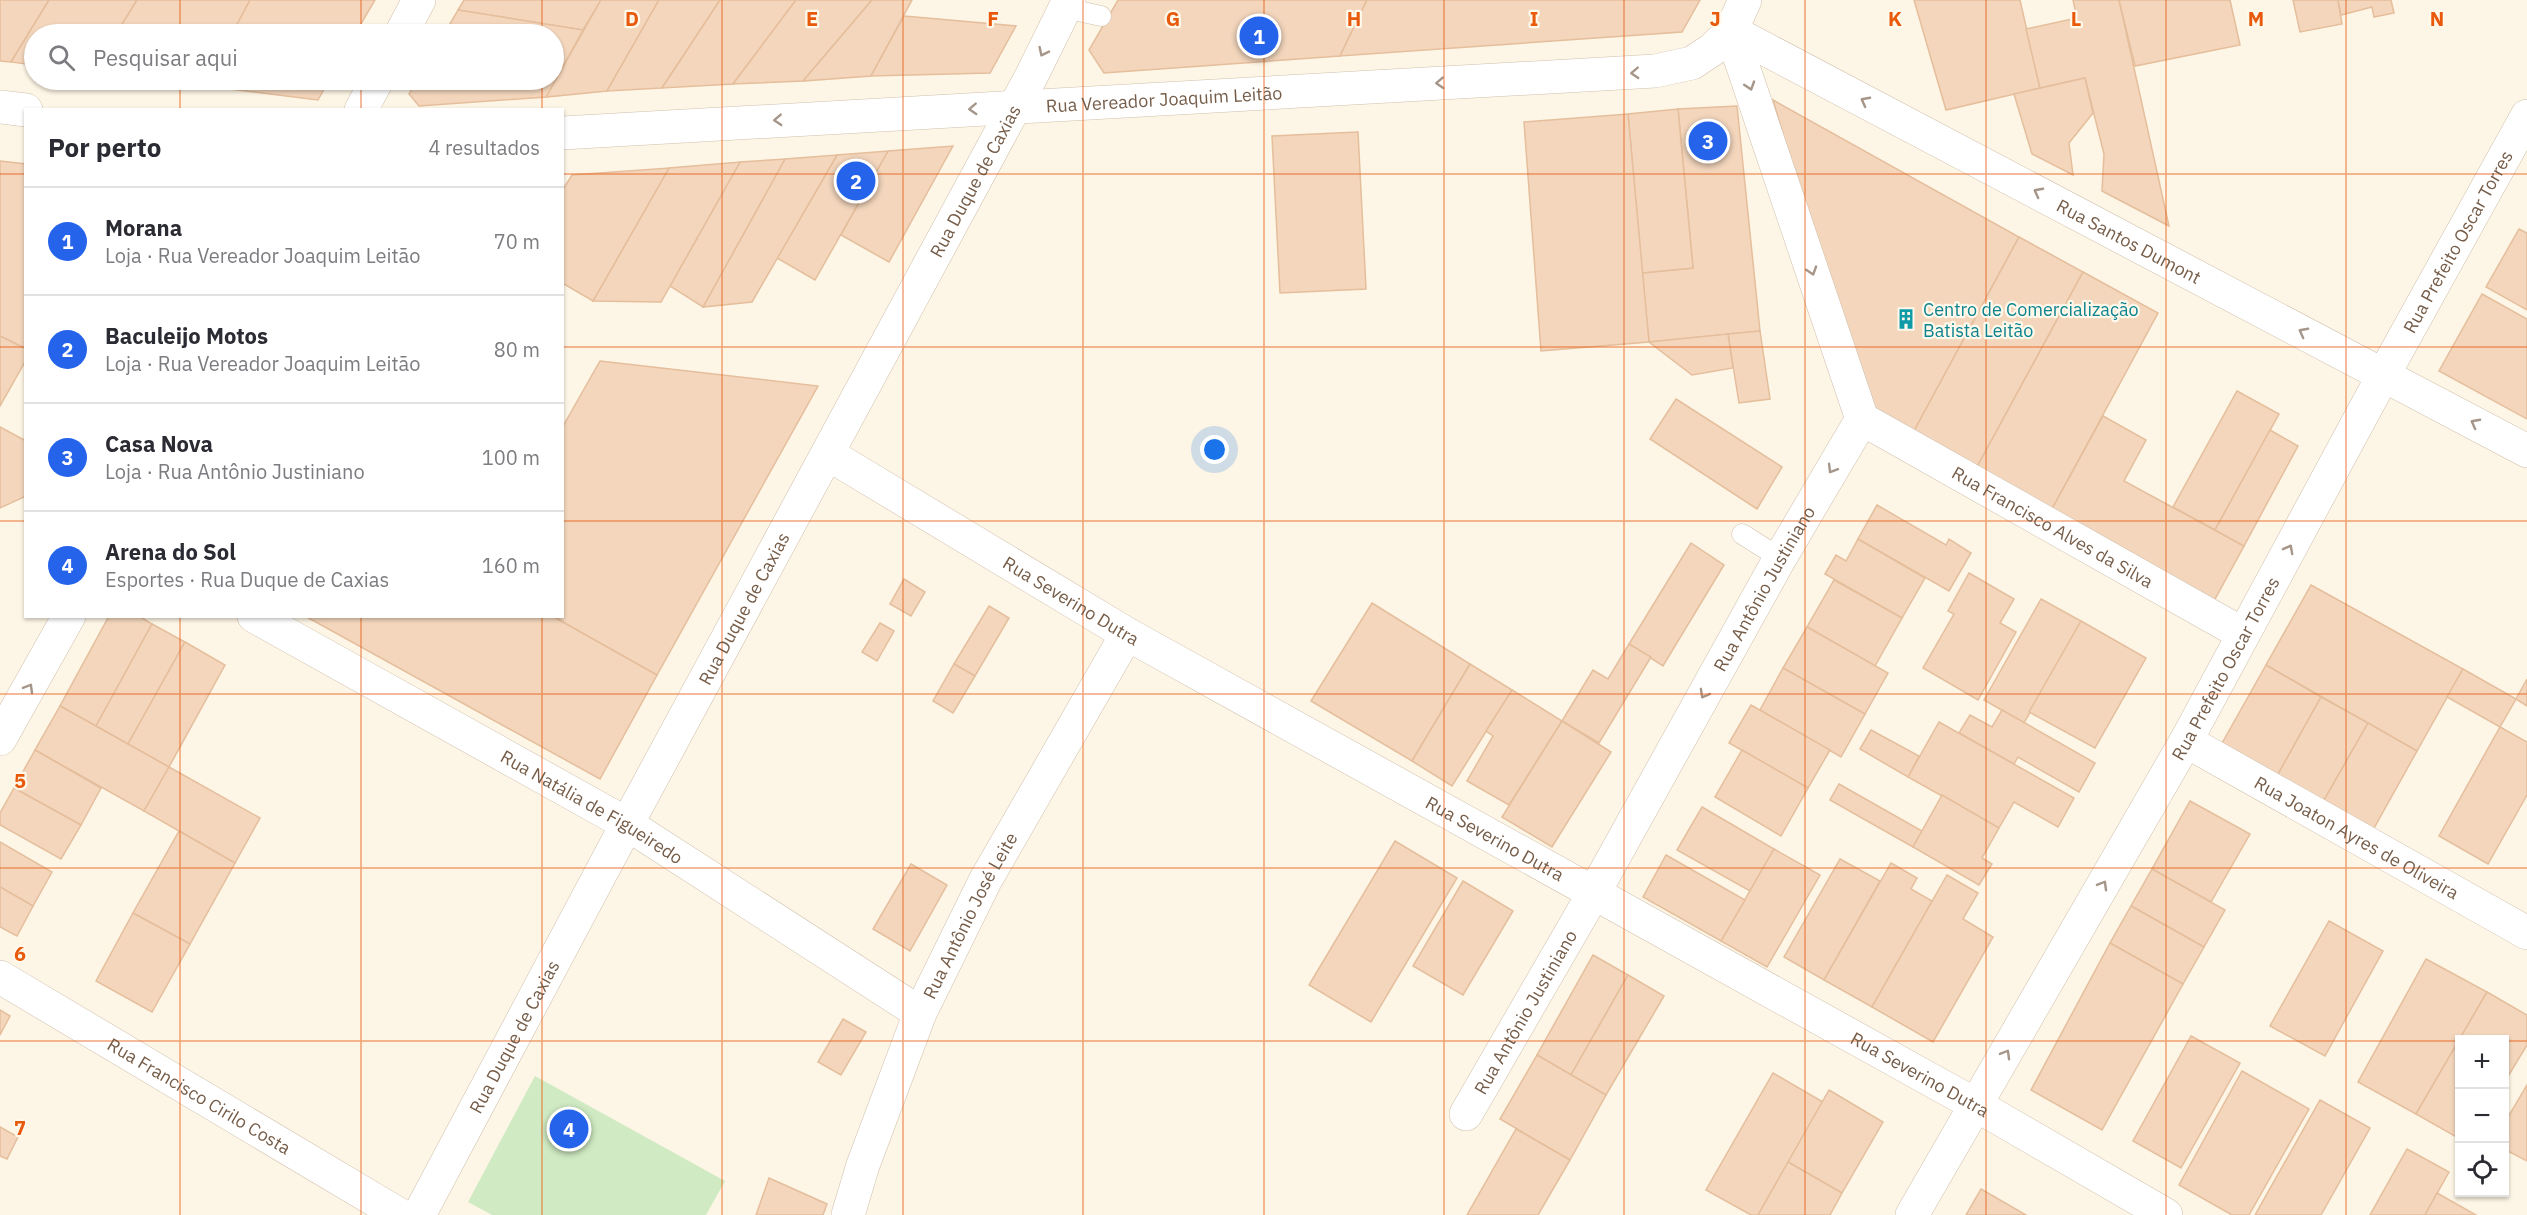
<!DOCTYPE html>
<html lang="pt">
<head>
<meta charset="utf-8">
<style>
  body { margin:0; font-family:"IBM Plex Sans",sans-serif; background:#f7f7f7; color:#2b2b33 }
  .controls { position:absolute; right:18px; bottom:18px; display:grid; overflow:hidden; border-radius:0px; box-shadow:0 2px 4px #0004 }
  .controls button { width:54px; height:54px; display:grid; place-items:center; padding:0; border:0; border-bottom:2px solid #e1e1e2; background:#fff; color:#2b2b33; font:30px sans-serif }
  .you { position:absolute; left:1215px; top:450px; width:21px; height:21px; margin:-15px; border:4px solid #fff; border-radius:50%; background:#1a73e8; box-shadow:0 0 0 9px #1a73e833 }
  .badge { display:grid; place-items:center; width:39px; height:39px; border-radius:50%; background:#2563eb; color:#fff; font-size:20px; font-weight:700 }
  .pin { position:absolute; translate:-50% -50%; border:3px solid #fff; box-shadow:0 2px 6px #0006 }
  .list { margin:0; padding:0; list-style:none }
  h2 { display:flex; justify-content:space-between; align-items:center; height:78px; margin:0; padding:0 24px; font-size:26px }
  h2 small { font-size:20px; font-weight:400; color:#7c7c81 }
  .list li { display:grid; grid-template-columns:39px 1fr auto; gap:18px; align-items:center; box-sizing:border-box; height:108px; padding:0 24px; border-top:2px solid #e1e1e2 }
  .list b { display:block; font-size:22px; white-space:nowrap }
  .list p { margin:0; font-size:20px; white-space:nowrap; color:#7c7c81 }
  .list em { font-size:20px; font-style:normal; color:#7c7c81 }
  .icon { flex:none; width:33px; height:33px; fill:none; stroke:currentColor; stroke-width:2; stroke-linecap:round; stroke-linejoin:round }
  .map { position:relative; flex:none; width:2527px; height:1215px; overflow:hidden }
  .search { position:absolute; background:#fff; box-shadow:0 2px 4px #0004; left:24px; top:24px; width:540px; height:66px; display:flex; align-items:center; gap:15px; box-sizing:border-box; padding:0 21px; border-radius:33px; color:#7c7c81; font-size:22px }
  .panel { position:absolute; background:#fff; box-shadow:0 2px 4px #0004; left:24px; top:108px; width:540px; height:510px; border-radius:0px }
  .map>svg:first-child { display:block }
</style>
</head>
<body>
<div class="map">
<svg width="2527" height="1215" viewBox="0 0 2527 1215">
  <rect width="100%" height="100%" fill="#fdf5e5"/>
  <path fill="#d0ebc3" d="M535,1076L725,1181L706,1215H492L468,1202Z"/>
  <g fill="#f3d6bc" stroke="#e5be9c" stroke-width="1.5">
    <path d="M0,0H49L11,62L0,61Z"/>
    <path d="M49,0H137L116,34H34V65L11,62Z"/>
    <path d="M137,0H250L232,34H116Z"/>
    <path d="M250,0H375L355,34H232Z"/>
    <path d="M464,0H601L583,30L458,10Z"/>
    <path d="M601,0H659L607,91L546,97Z"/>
    <path d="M659,0H720L662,88L607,91Z"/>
    <path d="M720,0H796L733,84L662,88Z"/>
    <path d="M796,0H872L803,81L733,84Z"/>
    <path d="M872,0H912L871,76L803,81Z"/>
    <path d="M1118,0H1367L1340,56L1104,73L1089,50Z"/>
    <path d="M1367,0H1700L1682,32L1340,56Z"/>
    <path d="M1914,0H2020L2040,88L1946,110Z"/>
    <path d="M2073,0H2119L2169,226L2102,191L2104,154L2085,78L2040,88L2026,29L2077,18Z"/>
    <path d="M2119,0H2230L2240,45L2135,66Z"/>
    <path d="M2293,0H2338L2342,24L2300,32Z"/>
    <path d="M2338,0H2391L2394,13L2374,17L2372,7L2341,15Z"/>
    <path d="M458,10L583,30L546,97L419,106L409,94L417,80H554V34H444Z"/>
    <path d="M904,16L1016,26L990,73L871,76Z"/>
    <path d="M2085,78L2093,113L2069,143L2073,175L2032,154L2014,94Z"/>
    <path d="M152,80H209L205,86Z"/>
    <path d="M209,80H329L318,100L205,86Z"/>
    <path d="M1773,100L2019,237L1914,431L1861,401Z"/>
    <path d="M1737,106L1760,331L1649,342L1642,273L1693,268L1678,109Z"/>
    <path d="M1678,109L1693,268L1642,273L1628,114Z"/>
    <path d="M1628,114L1649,342L1541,351L1524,122Z"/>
    <path d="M1358,132L1366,289L1280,293L1272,136Z"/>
    <path d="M953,146L889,262L841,235L888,151Z"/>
    <path d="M888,151L815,280L777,258L837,155Z"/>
    <path d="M837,155L752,302L703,307L785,159Z"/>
    <path d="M785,159L703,307L670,286L740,162Z"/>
    <path d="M0,161L26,164V349L0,336Z"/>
    <path d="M740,162L661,302L593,301L669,168Z"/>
    <path d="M669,168L593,301L564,284L562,286V191L572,175Z"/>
    <path d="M2519,229L2527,233V310L2486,287Z"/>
    <path d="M2019,237L2083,272L1977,467L1914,431Z"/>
    <path d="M2083,272L2158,313L2052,509L1977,467Z"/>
    <path d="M2482,294L2527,319V419L2439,371Z"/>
    <path d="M1760,331L1770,399L1739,403L1728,334Z"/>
    <path d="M1728,334L1733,368L1692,375L1649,342Z"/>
    <path d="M0,336L26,349V360L0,406Z"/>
    <path d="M600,361L818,386L657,675L552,616H562V428Z"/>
    <path d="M2237,391L2279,414L2215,530L2173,507Z"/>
    <path d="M1676,399L1782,467L1757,509L1650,439Z"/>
    <path d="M2103,416L2146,440L2124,481L2244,546L2214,601L2052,509Z"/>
    <path d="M0,427L26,441V496L0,508Z"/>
    <path d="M2270,430L2298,446L2244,546L2215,530Z"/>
    <path d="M1877,505L1946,545L1949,539L1971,553L1949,591L1858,539Z"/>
    <path d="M1858,539L1925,578L1902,618L1825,574L1836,555L1846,561Z"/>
    <path d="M1691,543L1724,565L1663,666L1629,644Z"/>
    <path d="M1969,573L2014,599L2000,623L2016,632L1978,700L1923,668L1954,614L1948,611Z"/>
    <path d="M904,579L925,592L911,616L890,604Z"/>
    <path d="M1834,580L1902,618L1875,666L1807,627Z"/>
    <path d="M2311,585L2463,669L2417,751L2266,665Z"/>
    <path d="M2041,599L2081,621L2024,723L1984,700Z"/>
    <path d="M1372,603L1470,664L1412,761L1311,701Z"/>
    <path d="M989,606L1009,618L975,676L954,664Z"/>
    <path d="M109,616H139L152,624L96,726L60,706Z"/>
    <path d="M305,616H552L657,675L600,779Z"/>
    <path d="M2081,621L2146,658L2095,748L2029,712Z"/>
    <path d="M880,623L894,631L877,661L862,652Z"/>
    <path d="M152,624L185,642L128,744L96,726Z"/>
    <path d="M1807,627L1888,673L1865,714L1783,668Z"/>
    <path d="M185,642L225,665L169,767L128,744Z"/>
    <path d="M1629,644L1651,657L1599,743L1562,721L1593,670L1608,679Z"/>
    <path d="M954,664L975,676L953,713L933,701Z"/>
    <path d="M1470,664L1512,690L1452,786L1412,761Z"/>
    <path d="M2266,665L2321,697L2277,776L2221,745Z"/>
    <path d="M1783,668L1865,714L1841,757L1760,710Z"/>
    <path d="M2463,669L2516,699L2500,727L2447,697Z"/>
    <path d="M2527,679V706L2516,699Z"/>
    <path d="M1512,690L1562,721L1509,805L1467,781L1493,736L1486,731Z"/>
    <path d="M2321,697L2368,723L2323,802L2277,776Z"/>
    <path d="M1751,705L1830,750L1808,788L1729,743Z"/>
    <path d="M60,706L169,767L144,811L35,750Z"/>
    <path d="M2002,710L2095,763L2079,792L2018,757L2014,764L1959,733L1970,715L1992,727Z"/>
    <path d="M1562,721L1611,752L1552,847L1502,817Z"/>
    <path d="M1939,722L2074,798L2058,827L2014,802L1999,828L1908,777Z"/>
    <path d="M2368,723L2417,751L2373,830L2323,802Z"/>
    <path d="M2500,727L2527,742V795L2488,864L2439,836Z"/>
    <path d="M1871,730L1919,756L1908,777L1860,749Z"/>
    <path d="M35,750L101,788L81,825L14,788Z"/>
    <path d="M1742,750L1808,788L1781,836L1715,797Z"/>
    <path d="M169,767L260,818L235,863L144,811Z"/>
    <path d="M1839,784L1922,831L1913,847L1830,800Z"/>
    <path d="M14,788L81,825L61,859L0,825V813Z"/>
    <path d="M1942,795L1999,828L1982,858L1992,864L1979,885L1913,847Z"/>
    <path d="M2190,801L2250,834L2211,902L2152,869Z"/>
    <path d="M1702,807L1774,849L1750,891L1677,850Z"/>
    <path d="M179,831L235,863L190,944L133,913Z"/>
    <path d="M1395,841L1457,878L1371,1022L1309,985Z"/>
    <path d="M0,842L52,872L33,906L0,887Z"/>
    <path d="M1774,849L1820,875L1767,967L1721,941Z"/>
    <path d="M1666,855L1745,900L1721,941L1643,897Z"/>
    <path d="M1840,859L1880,881L1824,980L1784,957Z"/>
    <path d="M1891,863L1917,878L1911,889L1932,901L1872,1007L1824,980Z"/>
    <path d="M911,864L947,885L910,951L873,929Z"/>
    <path d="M2152,869L2225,910L2204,947L2131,906Z"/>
    <path d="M1947,875L1978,893L1963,919L1993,937L1933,1042L1872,1007Z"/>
    <path d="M1463,881L1513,911L1463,995L1413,966Z"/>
    <path d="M0,887L33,906L17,936L0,927Z"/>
    <path d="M2131,906L2204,947L2183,984L2110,943Z"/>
    <path d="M133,913L190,944L152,1012L96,981Z"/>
    <path d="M2329,921L2383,951L2325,1056L2270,1026Z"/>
    <path d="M2110,943L2183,984L2102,1130L2031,1090Z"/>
    <path d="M1593,955L1628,975L1571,1075L1537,1055Z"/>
    <path d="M2426,959L2487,992L2416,1114L2358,1082Z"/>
    <path d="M1628,975L1664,996L1606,1095L1571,1075Z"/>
    <path d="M2487,992L2527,1015V1045L2504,1083V1040H2460V1139L2416,1114Z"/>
    <path d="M0,1010L10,1016L0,1035Z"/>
    <path d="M843,1019L866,1032L841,1075L818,1062Z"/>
    <path d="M2191,1036L2240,1063L2181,1168L2133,1141Z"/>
    <path d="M1537,1055L1606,1095L1570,1160L1500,1119Z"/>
    <path d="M2242,1071L2309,1109L2249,1215H2232L2179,1185Z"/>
    <path d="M1773,1073L1823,1102L1758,1215H1751L1706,1190Z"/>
    <path d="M2527,1085V1161L2506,1150L2504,1152V1124Z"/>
    <path d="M1829,1090L1883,1122L1842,1193L1788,1162Z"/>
    <path d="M2320,1100L2370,1128L2321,1215H2255Z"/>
    <path d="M0,1127L18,1137L7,1159L0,1156Z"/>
    <path d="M1516,1129L1570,1160L1538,1215H1467Z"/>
    <path d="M2407,1149L2449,1172L2425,1215H2370Z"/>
    <path d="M1788,1162L1842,1193L1830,1215H1758Z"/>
    <path d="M769,1178L827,1204L823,1215H756Z"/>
    <path d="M1981,1189L2026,1215H1966Z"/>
    <path d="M2437,1193L2476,1215H2425Z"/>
  </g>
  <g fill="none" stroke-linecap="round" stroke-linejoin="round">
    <g stroke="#d0c0ad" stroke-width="21">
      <g id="service">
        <path d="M1065,8L1101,16"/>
        <path d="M1742,534L1780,558"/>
      </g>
    </g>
    <g stroke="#d0c0ad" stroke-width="34">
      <g id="minor">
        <path id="s1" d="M1731,31L2527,451"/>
        <path d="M1731,31L1862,419"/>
        <path d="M401,34L419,0"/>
        <path d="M0,107L26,110"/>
        <path d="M361,110L377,80"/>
        <path id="s2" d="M562,133L1655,71L1692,63L1713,49L1731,31L1745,0"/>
        <path id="s3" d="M1862,419L2243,634"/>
        <path id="s4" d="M828,454L1127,634L1976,1105L2166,1215"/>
        <path id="s5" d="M254,616L627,824L920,1013"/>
        <path d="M0,739L69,616"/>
        <path id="s6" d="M2186,741L2527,933"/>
        <path id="s7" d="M0,977L400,1215"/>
        <path id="s8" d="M1466,1114L1595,891L1780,558L1862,419"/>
        <path id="s9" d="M419,1215L627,824L1032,75L1069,0"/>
        <path id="s10" d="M848,1215L863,1165L920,1013L985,881L1127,634"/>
        <path id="s11" d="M1912,1215L2186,741L2384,374L2527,116"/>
      </g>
    </g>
    <use href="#service" stroke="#fff" stroke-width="20"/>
    <use href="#minor" stroke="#fff" stroke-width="33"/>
  </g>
  <defs><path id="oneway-chevron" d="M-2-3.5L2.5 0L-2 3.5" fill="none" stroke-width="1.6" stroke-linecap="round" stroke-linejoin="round" transform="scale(1.5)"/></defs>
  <g stroke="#a69689">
    <use href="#oneway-chevron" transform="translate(1043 52) rotate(116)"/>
    <use href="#oneway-chevron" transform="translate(1635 73) rotate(177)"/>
    <use href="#oneway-chevron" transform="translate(1440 83) rotate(177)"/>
    <use href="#oneway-chevron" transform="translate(1750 86) rotate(72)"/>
    <use href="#oneway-chevron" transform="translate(1865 101) rotate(-152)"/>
    <use href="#oneway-chevron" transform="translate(973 109) rotate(177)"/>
    <use href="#oneway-chevron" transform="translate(778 120) rotate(177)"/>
    <use href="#oneway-chevron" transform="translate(2038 192) rotate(-152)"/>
    <use href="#oneway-chevron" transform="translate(1812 271) rotate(72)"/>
    <use href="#oneway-chevron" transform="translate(2303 332) rotate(-152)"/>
    <use href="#oneway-chevron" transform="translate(2475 423) rotate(-152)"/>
    <use href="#oneway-chevron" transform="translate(1832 469) rotate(121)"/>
    <use href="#oneway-chevron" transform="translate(2289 549) rotate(-62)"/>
    <use href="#oneway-chevron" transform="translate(29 688) rotate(-60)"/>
    <use href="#oneway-chevron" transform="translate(1704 694) rotate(119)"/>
    <use href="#oneway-chevron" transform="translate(2103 885) rotate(-60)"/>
    <use href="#oneway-chevron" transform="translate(2006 1054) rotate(-60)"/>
  </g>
  <path fill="none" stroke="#e8590c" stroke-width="1.5" stroke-opacity="0.55" d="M180,0V34M361,0V34M542,0V34M722,0V1215M903,0V1215M1083,0V1215M1264,0V1215M1444,0V1215M1624,0V1215M1805,0V1215M1986,0V1215M2166,0V1215M2346,0V1215M180,80V110M361,80V110M542,80V110M0,174H26M562,174H2527M0,347H26M562,347H2527M0,521H26M562,521H2527M180,616V1215M361,616V1215M542,616V1215M0,694H2527M0,868H2527M0,1041H2460M2504,1041H2527"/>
  <defs>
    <g id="building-bare" transform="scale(1.62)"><path d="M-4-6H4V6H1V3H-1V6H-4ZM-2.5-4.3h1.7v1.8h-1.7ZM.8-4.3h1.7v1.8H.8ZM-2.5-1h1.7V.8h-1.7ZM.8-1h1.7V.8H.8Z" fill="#0f9aa8" stroke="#fff9eb" stroke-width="2.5" paint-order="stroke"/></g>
  </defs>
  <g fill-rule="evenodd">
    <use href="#building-bare" x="1906" y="319"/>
  </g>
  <g text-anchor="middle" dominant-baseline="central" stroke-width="4.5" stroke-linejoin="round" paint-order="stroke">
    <g font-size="18" fill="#765d49" stroke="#fff9eb">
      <text stroke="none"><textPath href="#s2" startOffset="603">Rua Vereador Joaquim Leitão</textPath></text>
      <text stroke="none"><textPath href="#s9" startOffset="1174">Rua Duque de Caxias</textPath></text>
      <text stroke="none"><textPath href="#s1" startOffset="450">Rua Santos Dumont</textPath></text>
      <text stroke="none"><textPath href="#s11" startOffset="1116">Rua Prefeito Oscar Torres</textPath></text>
      <text stroke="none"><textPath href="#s3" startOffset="219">Rua Francisco Alves da Silva</textPath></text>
      <text stroke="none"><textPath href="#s8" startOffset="604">Rua Antônio Justiniano</textPath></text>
      <text stroke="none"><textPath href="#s4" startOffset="284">Rua Severino Dutra</textPath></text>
      <text stroke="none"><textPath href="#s9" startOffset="688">Rua Duque de Caxias</textPath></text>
      <text stroke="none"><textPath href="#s11" startOffset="630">Rua Prefeito Oscar Torres</textPath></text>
      <text stroke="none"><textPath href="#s5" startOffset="388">Rua Natália de Figueiredo</textPath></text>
      <text stroke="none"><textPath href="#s4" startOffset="770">Rua Severino Dutra</textPath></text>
      <text stroke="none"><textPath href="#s6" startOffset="196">Rua Joaton Ayres de Oliveira</textPath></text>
      <text stroke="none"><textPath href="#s10" startOffset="324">Rua Antônio José Leite</textPath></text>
      <text stroke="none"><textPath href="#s8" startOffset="118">Rua Antônio Justiniano</textPath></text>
      <text stroke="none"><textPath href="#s9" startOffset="202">Rua Duque de Caxias</textPath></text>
      <text stroke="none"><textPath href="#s4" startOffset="1256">Rua Severino Dutra</textPath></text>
      <text stroke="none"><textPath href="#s7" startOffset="232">Rua Francisco Cirilo Costa</textPath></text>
    </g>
    <g font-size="18" fill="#0d838f" stroke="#fff9eb" text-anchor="start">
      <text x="1923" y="309">Centro de Comercialização<tspan x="1923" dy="21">Batista Leitão</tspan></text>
    </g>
  </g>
  <g font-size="20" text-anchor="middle" font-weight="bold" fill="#e8590c" stroke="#fff9eb" stroke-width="4.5" stroke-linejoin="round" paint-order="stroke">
    <text x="632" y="26">D</text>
    <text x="812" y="26">E</text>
    <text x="993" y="26">F</text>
    <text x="1173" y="26">G</text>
    <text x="1354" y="26">H</text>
    <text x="1534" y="26">I</text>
    <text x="1715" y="26">J</text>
    <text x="1895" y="26">K</text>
    <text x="2076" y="26">L</text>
    <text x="2256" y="26">M</text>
    <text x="2437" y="26">N</text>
    <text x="20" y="788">5</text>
    <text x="20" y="961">6</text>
    <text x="20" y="1135">7</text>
  </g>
</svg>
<div class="controls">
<button>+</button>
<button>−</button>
<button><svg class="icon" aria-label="locate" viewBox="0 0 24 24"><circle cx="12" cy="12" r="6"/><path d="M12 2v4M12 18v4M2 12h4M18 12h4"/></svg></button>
</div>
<div class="you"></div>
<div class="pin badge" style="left:1259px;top:36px">1</div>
<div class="pin badge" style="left:856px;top:181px">2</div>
<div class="pin badge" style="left:1708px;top:141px">3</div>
<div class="pin badge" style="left:569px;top:1129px">4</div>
<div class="search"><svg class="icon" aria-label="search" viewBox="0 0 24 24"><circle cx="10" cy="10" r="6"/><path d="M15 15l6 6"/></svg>Pesquisar aqui</div>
<section class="panel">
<h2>Por perto<small>4 resultados</small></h2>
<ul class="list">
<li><span class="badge">1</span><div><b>Morana</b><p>Loja · Rua Vereador Joaquim Leitão</p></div><em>70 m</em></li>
<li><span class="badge">2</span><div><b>Baculeijo Motos</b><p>Loja · Rua Vereador Joaquim Leitão</p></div><em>80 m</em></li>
<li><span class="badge">3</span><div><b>Casa Nova</b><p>Loja · Rua Antônio Justiniano</p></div><em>100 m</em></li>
<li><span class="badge">4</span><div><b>Arena do Sol</b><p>Esportes · Rua Duque de Caxias</p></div><em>160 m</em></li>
</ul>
</section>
</div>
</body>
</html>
